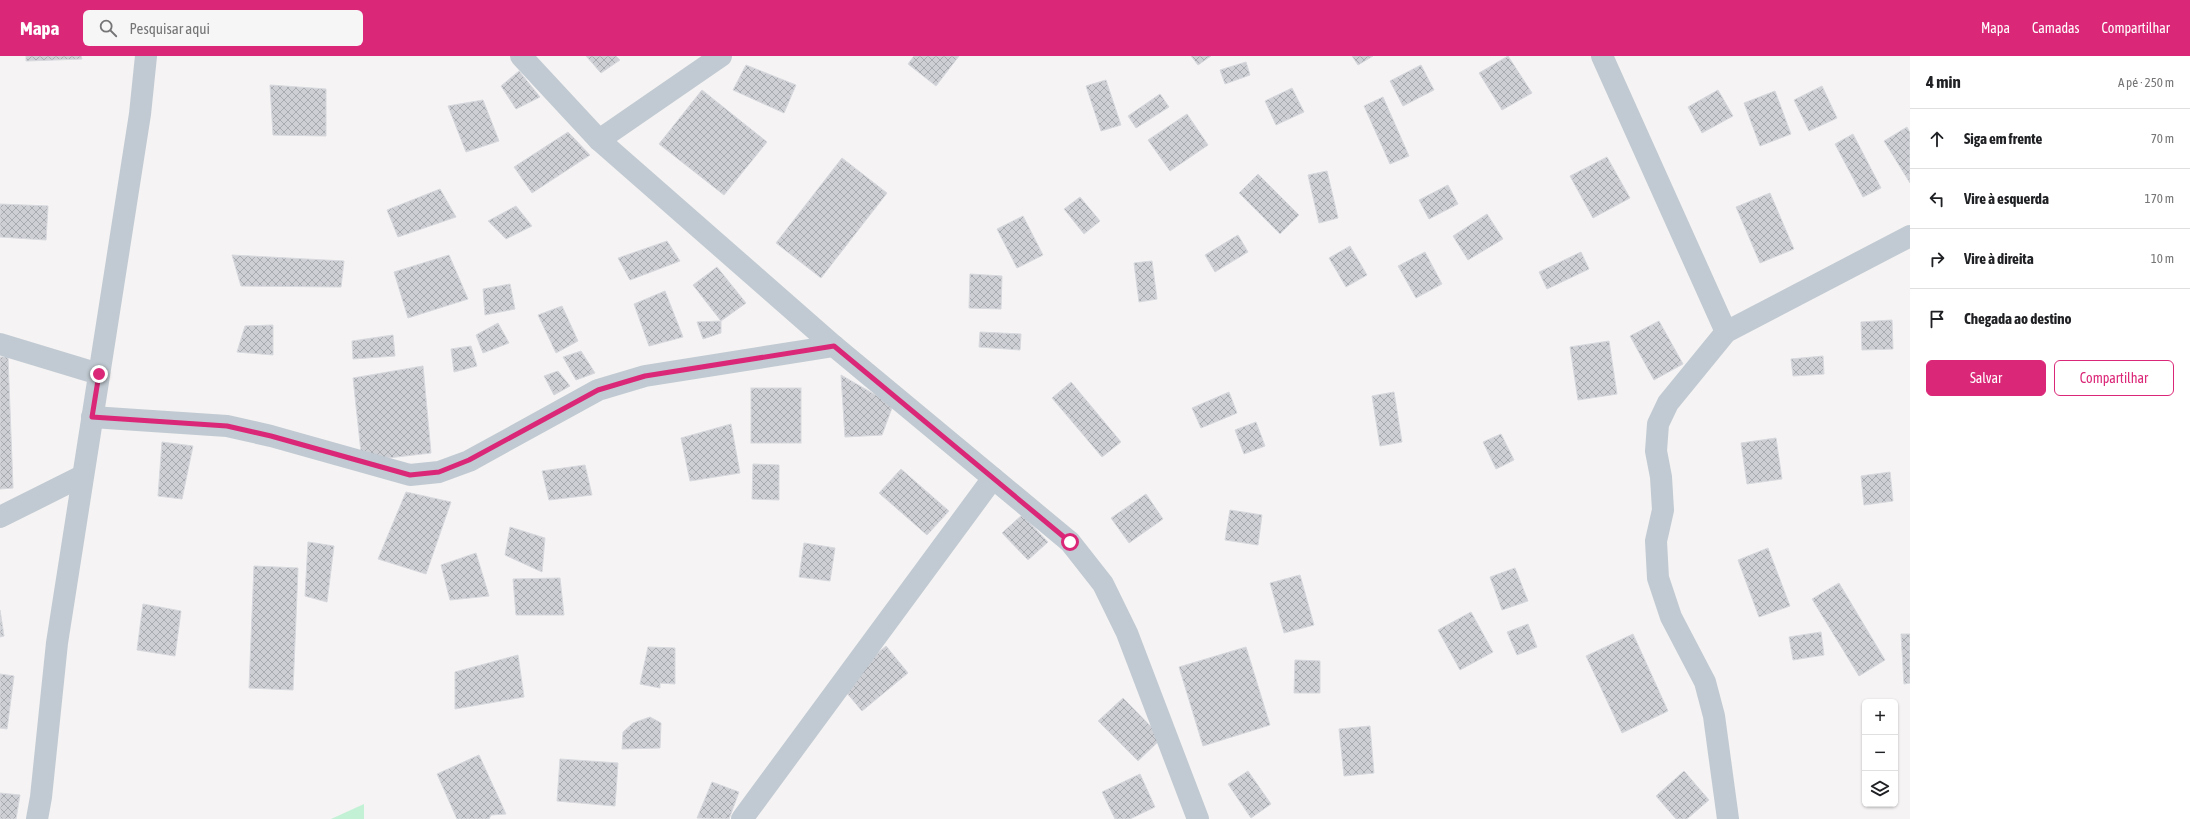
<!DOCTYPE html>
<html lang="pt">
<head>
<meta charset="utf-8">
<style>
  body { margin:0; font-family:"Asap Condensed",sans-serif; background:#f6f6f6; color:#202124 }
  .controls { position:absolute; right:12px; bottom:12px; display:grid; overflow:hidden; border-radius:6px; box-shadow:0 1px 3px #0004 }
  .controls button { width:36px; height:36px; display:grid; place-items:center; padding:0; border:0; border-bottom:1px solid #e0e0e0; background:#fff; color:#202124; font:20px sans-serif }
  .stop { position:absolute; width:12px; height:12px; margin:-9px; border:3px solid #db2777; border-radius:50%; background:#fff }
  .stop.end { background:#db2777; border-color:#fff; box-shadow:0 1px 4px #0008 }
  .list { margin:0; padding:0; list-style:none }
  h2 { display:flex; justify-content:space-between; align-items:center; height:52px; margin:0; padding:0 16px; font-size:17px }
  h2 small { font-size:13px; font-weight:400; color:#757577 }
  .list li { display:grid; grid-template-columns:26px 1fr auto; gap:12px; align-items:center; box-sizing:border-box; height:60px; padding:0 16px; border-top:1px solid #e0e0e0 }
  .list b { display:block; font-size:15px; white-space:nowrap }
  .list em { font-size:13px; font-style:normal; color:#757577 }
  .actions { display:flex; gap:8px; padding:12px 16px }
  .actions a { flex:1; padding:9px 0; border:1px solid #db2777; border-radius:6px; text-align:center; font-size:14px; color:#db2777 }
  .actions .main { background:#db2777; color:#fff }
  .icon { flex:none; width:22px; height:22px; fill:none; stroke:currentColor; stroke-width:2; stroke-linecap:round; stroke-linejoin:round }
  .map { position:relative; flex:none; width:1910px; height:763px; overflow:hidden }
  header { display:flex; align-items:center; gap:24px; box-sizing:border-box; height:56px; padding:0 20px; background:#db2777; color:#fff }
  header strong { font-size:19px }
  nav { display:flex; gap:22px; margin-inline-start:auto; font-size:14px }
  .search { width:280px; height:36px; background:#f6f6f6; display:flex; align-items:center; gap:10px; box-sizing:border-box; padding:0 14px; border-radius:6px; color:#757577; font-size:15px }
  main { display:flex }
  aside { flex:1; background:#fff }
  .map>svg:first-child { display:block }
</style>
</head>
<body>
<header>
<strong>Mapa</strong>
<div class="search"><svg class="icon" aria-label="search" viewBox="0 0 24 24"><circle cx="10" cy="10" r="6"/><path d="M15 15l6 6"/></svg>Pesquisar aqui</div>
<nav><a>Mapa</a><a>Camadas</a><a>Compartilhar</a></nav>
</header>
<main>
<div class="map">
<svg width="1910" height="763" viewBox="0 0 1910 763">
  <defs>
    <pattern id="building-cross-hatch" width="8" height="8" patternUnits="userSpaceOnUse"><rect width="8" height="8" fill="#cdcfd5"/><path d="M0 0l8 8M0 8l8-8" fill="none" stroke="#a8abb0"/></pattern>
  </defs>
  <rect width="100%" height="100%" fill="#f5f3f3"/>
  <path fill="#c3f1d5" d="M364,748V763H331Z"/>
  <g fill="url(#building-cross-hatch)" stroke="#d7d9de">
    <path d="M26,0H81L82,3L26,5Z"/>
    <path d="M586,0H616L620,4L601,17Z"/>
    <path d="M914,0H959L936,30L908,8Z"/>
    <path d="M1191,0H1211L1198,9Z"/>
    <path d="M1352,0H1373L1358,9Z"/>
    <path d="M1508,0L1532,37L1502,54L1479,17Z"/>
    <path d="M1246,6L1250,19L1225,28L1220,14Z"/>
    <path d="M746,9L796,29L784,57L733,34Z"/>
    <path d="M1421,9L1434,34L1403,50L1390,25Z"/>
    <path d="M519,15L540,41L516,53L501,30Z"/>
    <path d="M1106,24L1121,69L1101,75L1086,30Z"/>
    <path d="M270,29L326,33V80L273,79Z"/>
    <path d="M1822,30L1837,62L1809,75L1794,44Z"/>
    <path d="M1292,32L1304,56L1276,69L1265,45Z"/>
    <path d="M702,34L767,86L724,139L659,88Z"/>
    <path d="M1718,34L1733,60L1702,77L1688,51Z"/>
    <path d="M1775,35L1791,78L1760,90L1744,47Z"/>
    <path d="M1160,38L1169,51L1136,72L1128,60Z"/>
    <path d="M1383,41L1409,100L1390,108L1364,50Z"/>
    <path d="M483,44L499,85L466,96L448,50Z"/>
    <path d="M1187,58L1208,89L1170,115L1148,84Z"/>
    <path d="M1907,71L1910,77V127L1884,85Z"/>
    <path d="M568,76L590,99L532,137L514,111Z"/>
    <path d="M1853,78L1881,132L1863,141L1835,88Z"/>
    <path d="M1607,101L1630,142L1593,162L1570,120Z"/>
    <path d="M842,102L887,137L821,222L776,187Z"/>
    <path d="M1327,115L1338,162L1319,167L1308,119Z"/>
    <path d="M1258,118L1299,159L1280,178L1239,137Z"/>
    <path d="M1448,129L1458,148L1429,163L1419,144Z"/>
    <path d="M440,133L456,161L398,181L387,154Z"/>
    <path d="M1770,137L1794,193L1760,207L1736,151Z"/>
    <path d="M1080,141L1100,165L1084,178L1064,153Z"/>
    <path d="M0,148L48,150L46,184L0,181Z"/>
    <path d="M516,150L532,170L506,183L488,165Z"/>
    <path d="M1487,158L1503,183L1468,204L1453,180Z"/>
    <path d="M1023,160L1043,199L1017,212L997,173Z"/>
    <path d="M1238,179L1248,196L1215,216L1205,199Z"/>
    <path d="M667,185L680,205L630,224L618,202Z"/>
    <path d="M1350,190L1367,219L1346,231L1329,202Z"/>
    <path d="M1425,196L1442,228L1416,242L1398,210Z"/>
    <path d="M1581,196L1589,213L1547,233L1539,216Z"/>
    <path d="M232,199L344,205L341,231L241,230Z"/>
    <path d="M449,199L468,243L408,262L394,216Z"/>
    <path d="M1152,205L1157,243L1139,246L1134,207Z"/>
    <path d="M717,211L746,247L721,265L693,229Z"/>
    <path d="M970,218L1002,220L1001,253L969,252Z"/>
    <path d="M510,228L515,253L485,259L483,233Z"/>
    <path d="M665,235L683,281L649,290L634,248Z"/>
    <path d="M562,250L578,285L556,297L538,259Z"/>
    <path d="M1892,264L1893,293L1862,294L1861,266Z"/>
    <path d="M721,265V277L703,283L697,266Z"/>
    <path d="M1659,265L1683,308L1654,324L1630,280Z"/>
    <path d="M498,267L509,287L483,297L476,279Z"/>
    <path d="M273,269V299L237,296L245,270Z"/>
    <path d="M980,276L1021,278L1020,294L979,291Z"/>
    <path d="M393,279L395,300L353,303L352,285Z"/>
    <path d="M1609,285L1617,338L1578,344L1570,291Z"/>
    <path d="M471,290L477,310L454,316L451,293Z"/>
    <path d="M581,295L595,317L576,324L563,301Z"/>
    <path d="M1823,300L1824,318L1793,320L1791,303Z"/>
    <path d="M0,301H8L13,432L0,433Z"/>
    <path d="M423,310L431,397L362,405L353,322Z"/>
    <path d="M558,315L570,330L554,339L544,320Z"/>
    <path d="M841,319L893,349L882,379L845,381Z"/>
    <path d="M1071,326L1121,386L1102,401L1052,342Z"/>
    <rect x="751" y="332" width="50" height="55"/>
    <path d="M1229,336L1237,357L1201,372L1192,352Z"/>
    <path d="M1394,336L1402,386L1380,390L1372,340Z"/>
    <path d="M1256,366L1265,390L1244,398L1235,374Z"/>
    <path d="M731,368L740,417L690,425L681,382Z"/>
    <path d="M1501,378L1514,404L1496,413L1483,386Z"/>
    <path d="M1776,382L1782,423L1747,428L1741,387Z"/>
    <path d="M162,386L193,390L182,443L158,440Z"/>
    <path d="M753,408L779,409V444L752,443Z"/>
    <path d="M585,409L592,439L549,444L542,415Z"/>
    <path d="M901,413L949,455L927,479L879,437Z"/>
    <path d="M1890,416L1893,445L1864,449L1861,420Z"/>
    <path d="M406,436L451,446L426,518L378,503Z"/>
    <path d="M1146,438L1163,463L1129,487L1111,462Z"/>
    <path d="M1230,454L1262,459L1258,489L1225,484Z"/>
    <path d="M1022,459L1048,486L1028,504L1002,477Z"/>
    <path d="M510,471L545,482L542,516L505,499Z"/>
    <path d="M308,486L334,490L327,546L305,540Z"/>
    <path d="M804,487L835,492L830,525L799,521Z"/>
    <path d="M1768,492L1790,550L1759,561L1738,504Z"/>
    <path d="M476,497L489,540L450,544L441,509Z"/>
    <path d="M254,510L298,512L293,634L249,632Z"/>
    <path d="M1515,512L1528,545L1502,554L1490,521Z"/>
    <path d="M1300,519L1314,569L1284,577L1270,527Z"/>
    <path d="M560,522L564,559H516L513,523Z"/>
    <path d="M1839,527L1885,604L1859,620L1812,543Z"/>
    <path d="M143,548L181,555L175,600L137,594Z"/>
    <path d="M0,554L4,580L0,581Z"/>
    <path d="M1471,556L1493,596L1460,614L1438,574Z"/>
    <path d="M1528,568L1537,591L1517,599L1507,576Z"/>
    <path d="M1821,576L1824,599L1793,604L1789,581Z"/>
    <path d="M1633,578L1668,655L1622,677L1586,600Z"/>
    <path d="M1901,578H1910V627L1904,628Z"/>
    <path d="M886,590L908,617L862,655L840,629Z"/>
    <path d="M648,591L675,592V628L660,627V632L640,628Z"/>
    <path d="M1246,591L1270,669L1203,690L1179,611Z"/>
    <path d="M518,599L524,641L455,653V616Z"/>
    <path d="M1295,604L1320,605V637H1294Z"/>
    <path d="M0,618L14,620L7,673L0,672Z"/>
    <path d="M1123,642L1162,682L1138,705L1098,665Z"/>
    <path d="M650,661L661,667L660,692L622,693L623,676L633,667Z"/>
    <path d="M1370,670L1374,717L1344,720L1339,673Z"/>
    <path d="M479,699L506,758L491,759L489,763H457L437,718Z"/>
    <path d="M560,703L618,707L615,750L557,745Z"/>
    <path d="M1248,715L1271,748L1251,762L1228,728Z"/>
    <path d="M1684,715L1709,744L1687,763H1676L1656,740Z"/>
    <path d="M1140,718L1155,751L1130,763H1115L1102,736Z"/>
    <path d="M712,726L739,736L729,763L697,762Z"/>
    <path d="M0,737L20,739L16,763H0Z"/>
  </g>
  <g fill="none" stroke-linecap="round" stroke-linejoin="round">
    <g stroke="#c1cad2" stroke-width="22">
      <path d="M521,0L599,84L834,290L1070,486L1103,528L1127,577L1198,763"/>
      <path d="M1602,0L1726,276"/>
      <path d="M599,84L721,0"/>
      <path d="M0,288L99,318"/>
      <path d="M92,361L227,370L271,380L410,419L439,416L469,405L598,334L645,320L834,290"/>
      <path d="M0,461L82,420"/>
      <path d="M37,763L41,741L57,587L140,58L146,0"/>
      <path d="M742,763L993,422"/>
      <path d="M1728,763L1714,660L1705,626L1671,561L1658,522L1656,485L1663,454L1661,421L1656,395L1658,368L1668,347L1726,276L1910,180"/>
    </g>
  </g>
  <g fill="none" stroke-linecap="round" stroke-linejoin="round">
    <path stroke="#db2777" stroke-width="5" d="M99,318L92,361L227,370L271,380L410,419L439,416L469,404L598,334L645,320L834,290L1070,486"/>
  </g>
</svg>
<div class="controls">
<button>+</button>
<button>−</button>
<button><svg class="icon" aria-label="layers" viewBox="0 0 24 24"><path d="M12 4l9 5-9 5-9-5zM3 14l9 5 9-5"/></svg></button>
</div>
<div class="stop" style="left:1070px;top:486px"></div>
<div class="stop end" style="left:99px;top:318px"></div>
</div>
<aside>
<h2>4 min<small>A pé · 250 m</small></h2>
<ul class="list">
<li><svg class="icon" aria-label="ahead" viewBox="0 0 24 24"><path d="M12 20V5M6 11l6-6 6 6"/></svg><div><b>Siga em frente</b></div><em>70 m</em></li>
<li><svg class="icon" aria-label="left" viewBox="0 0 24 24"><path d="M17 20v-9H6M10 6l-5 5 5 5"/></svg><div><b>Vire à esquerda</b></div><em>170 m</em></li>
<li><svg class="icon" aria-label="right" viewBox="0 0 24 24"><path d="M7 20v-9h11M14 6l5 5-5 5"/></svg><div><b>Vire à direita</b></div><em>10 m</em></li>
<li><svg class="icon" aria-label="arrive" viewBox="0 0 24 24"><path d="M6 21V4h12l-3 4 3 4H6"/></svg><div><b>Chegada ao destino</b></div></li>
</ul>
<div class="actions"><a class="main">Salvar</a><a>Compartilhar</a></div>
</aside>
</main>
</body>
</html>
